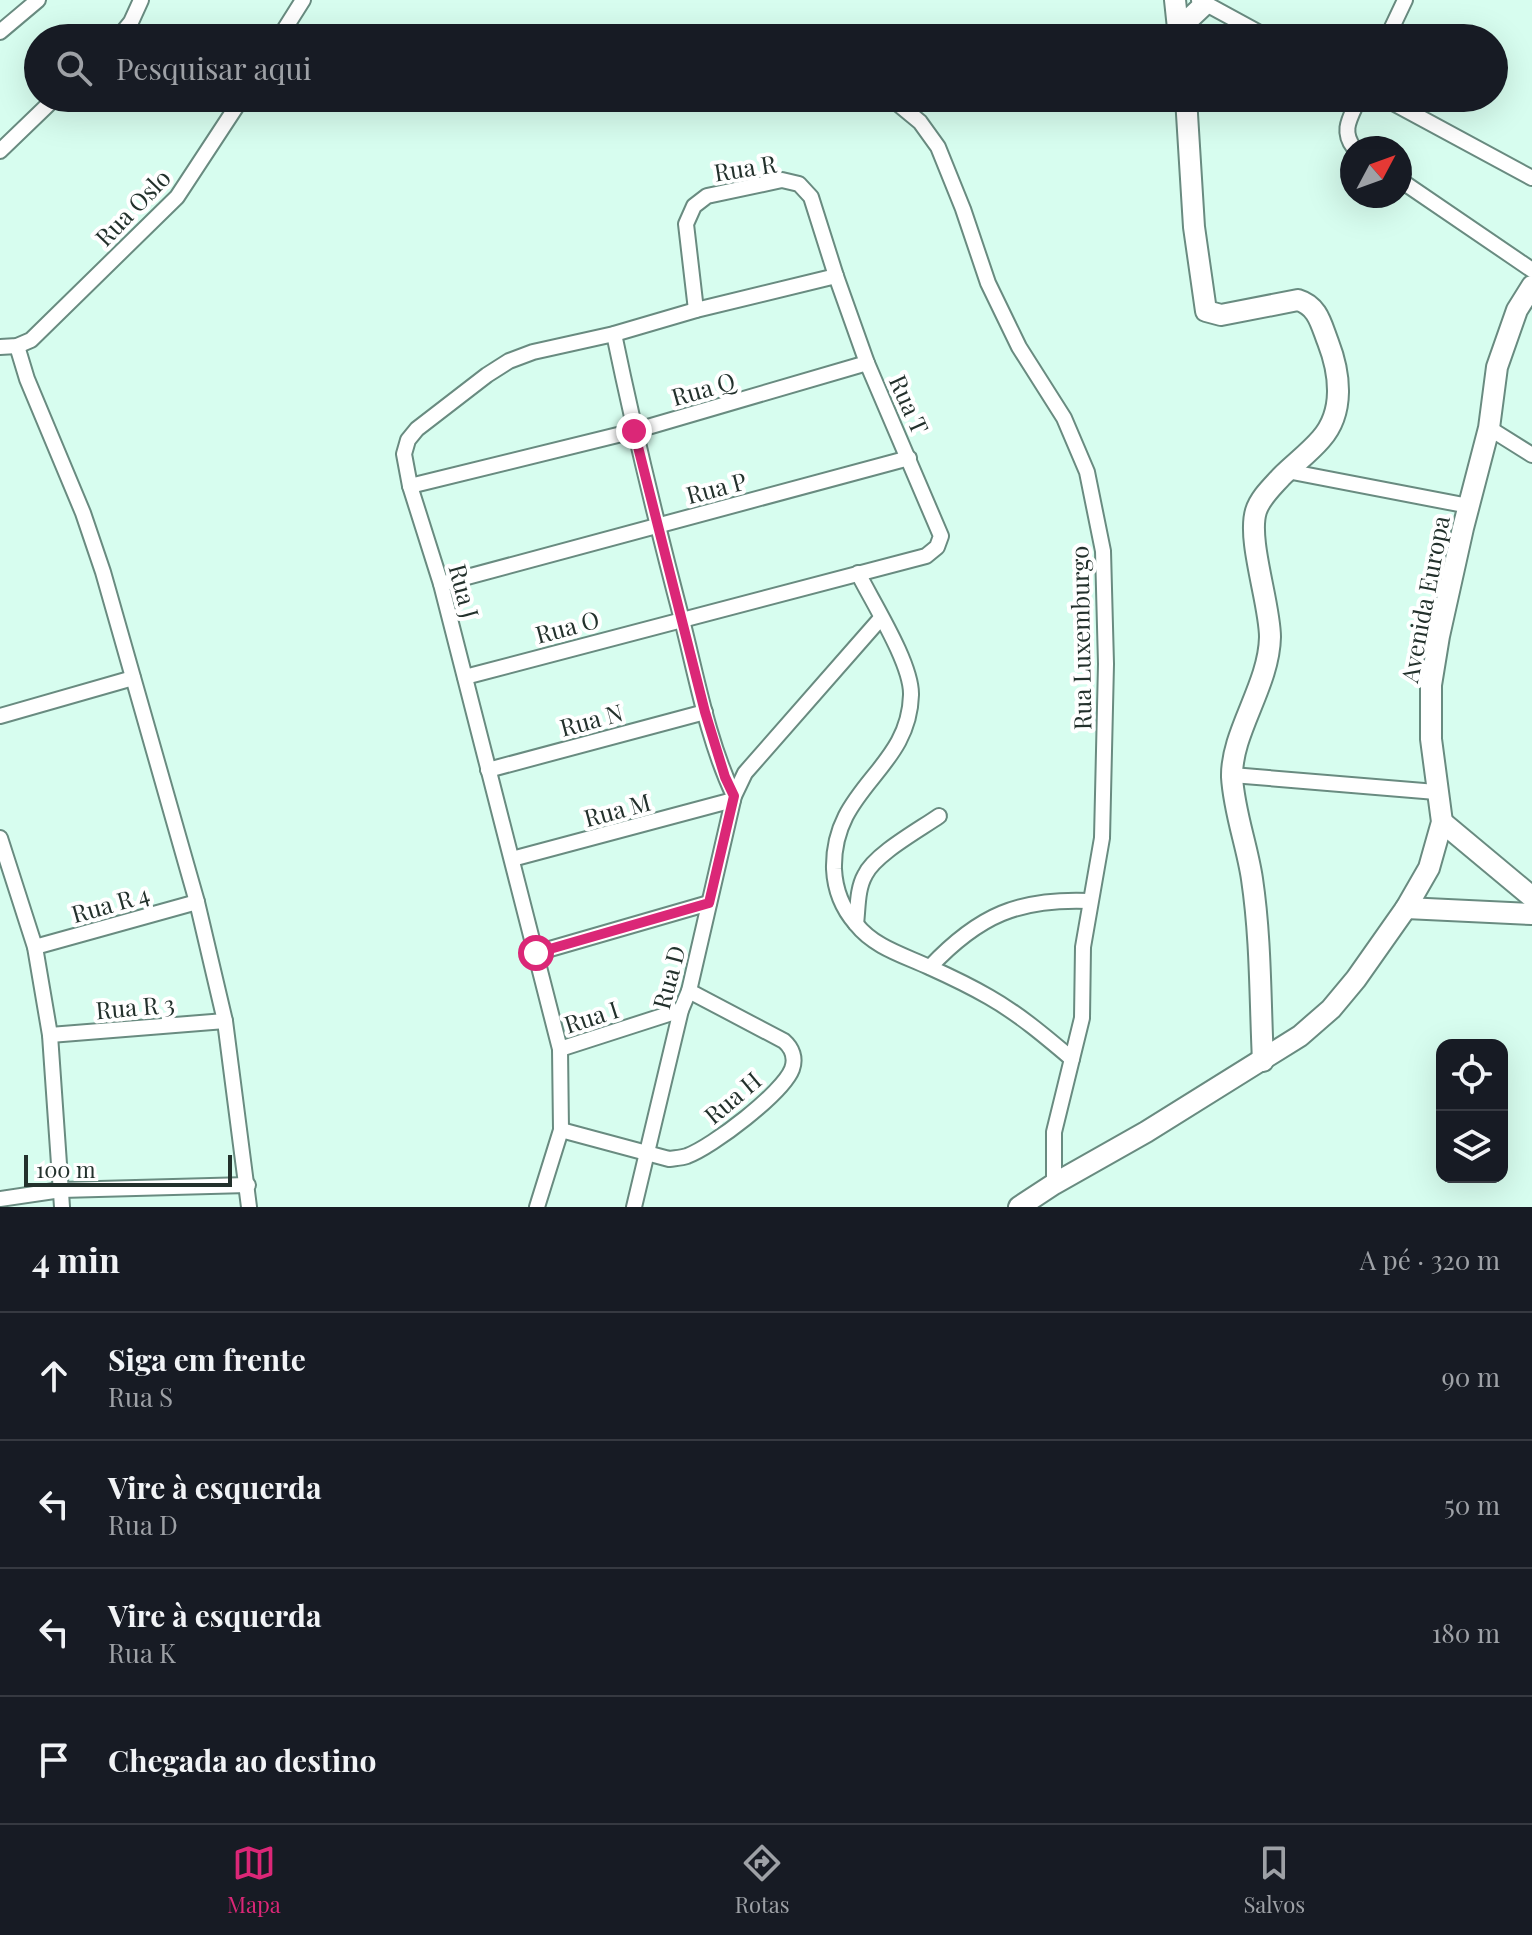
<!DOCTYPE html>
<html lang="pt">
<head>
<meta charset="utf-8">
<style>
  body { margin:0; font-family:"Playfair Display",serif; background:#20242c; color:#f1f3f6 }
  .controls { position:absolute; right:24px; bottom:24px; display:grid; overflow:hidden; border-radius:16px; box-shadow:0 8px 32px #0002 }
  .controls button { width:72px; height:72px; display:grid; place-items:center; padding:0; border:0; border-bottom:2px solid #363941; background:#171b24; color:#f1f3f6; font:40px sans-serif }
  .compass { position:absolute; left:1340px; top:136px; width:72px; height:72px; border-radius:50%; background:#171b24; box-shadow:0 8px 32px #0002; rotate:49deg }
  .scale { position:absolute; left:24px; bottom:20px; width:208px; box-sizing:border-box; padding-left:8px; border:4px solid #23312c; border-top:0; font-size:22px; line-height:28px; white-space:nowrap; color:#23312c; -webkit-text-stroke:6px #fff; paint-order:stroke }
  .stop { position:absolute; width:24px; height:24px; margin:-18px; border:6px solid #db2777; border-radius:50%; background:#fff }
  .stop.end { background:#db2777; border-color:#fff; box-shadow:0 2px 8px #0008 }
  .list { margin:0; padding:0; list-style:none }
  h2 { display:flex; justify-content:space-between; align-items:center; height:104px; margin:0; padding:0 32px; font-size:34px }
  h2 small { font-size:26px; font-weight:400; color:#9ea1a6 }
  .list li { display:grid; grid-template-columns:52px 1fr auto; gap:24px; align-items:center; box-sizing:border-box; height:128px; padding:0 32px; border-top:2px solid #363941 }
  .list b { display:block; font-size:30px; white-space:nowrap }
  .list p { margin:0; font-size:26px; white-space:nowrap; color:#9ea1a6 }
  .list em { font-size:26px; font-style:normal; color:#9ea1a6 }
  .icon { flex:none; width:44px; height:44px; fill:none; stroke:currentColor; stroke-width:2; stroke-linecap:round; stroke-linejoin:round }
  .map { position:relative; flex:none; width:1532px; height:1207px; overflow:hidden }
  .search { position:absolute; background:#171b24; box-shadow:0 8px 32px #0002; left:24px; right:24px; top:24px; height:88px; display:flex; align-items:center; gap:20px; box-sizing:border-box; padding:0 28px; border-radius:44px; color:#9ea1a6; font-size:30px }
  .sheet { height:616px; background:#171b24 }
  nav { display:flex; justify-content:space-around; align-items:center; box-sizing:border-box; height:112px; border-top:2px solid #363941; background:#171b24; font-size:22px; color:#9ea1a6 }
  nav a { display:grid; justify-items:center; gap:4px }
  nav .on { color:#db2777 }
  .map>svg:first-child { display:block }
</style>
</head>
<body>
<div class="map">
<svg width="1532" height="1207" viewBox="0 0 1532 1207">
  <rect width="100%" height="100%" fill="#d7fdef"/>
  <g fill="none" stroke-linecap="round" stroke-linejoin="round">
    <g stroke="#698b80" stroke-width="18">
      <g id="street">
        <path d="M1199,0L1269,38"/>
        <path d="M0,32L38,0"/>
        <path d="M118,38L131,22L141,0"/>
        <path d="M279,38L303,0"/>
        <path d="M1387,38L1405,0"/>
        <path d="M886,98L897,103L920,122L938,147L963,209L988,283L1019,347L1064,418L1087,472L1103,551L1106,664L1102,838L1083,947L1082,1018L1054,1132V1184"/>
        <path d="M1384,98L1532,178"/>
        <path d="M1354,148C1340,130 1351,117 1359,98"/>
        <path d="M0,151L55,98"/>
        <path d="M1400,180L1532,270"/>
        <path d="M614,334C634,430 657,525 682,620C697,679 708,741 734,796"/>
        <path d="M17,346L27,379L83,513L103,572L197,902L225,1021L249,1207"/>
        <path d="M0,347L17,346L31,340L177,197L242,98"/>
        <path d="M1489,428L1532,455"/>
        <path d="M1287,471L1469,506"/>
        <path d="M410,486L634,431L867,363"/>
        <path d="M858,573C873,603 912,664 911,695C909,771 832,787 834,869C835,890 842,908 856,924C874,947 903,955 929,967C949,976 970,986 989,997C1019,1014 1046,1037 1072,1059"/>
        <path d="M441,584L909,458"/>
        <path d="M465,677L926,556L937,547L941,536L867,363L836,276L811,197L799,184L782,180L707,196L694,206L686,224L696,310"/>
        <path d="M0,716L133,678"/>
        <path d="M488,770L705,712"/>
        <path d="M1232,775L1436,792"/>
        <path d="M0,838L35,947L50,1035L62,1207"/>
        <path d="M512,859L733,800"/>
        <path d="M856,924C858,908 857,889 865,875C875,854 919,830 939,816"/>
        <path d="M35,947L197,902"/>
        <path d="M536,953L709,903"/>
        <path d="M930,967C979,915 1019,898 1090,901"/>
        <path d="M50,1035L225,1021"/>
        <path d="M560,1049L681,1010"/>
        <path d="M561,1130L669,1159C675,1158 681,1158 687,1156C712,1147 783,1093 792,1069C796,1058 792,1048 784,1041L689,991"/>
        <path d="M0,1199L61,1190L248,1185"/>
        <path d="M537,1207L561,1130L560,1049L441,584L410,486L404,454L408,440L417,429L487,375L509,361L533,352L614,334L696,310L836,276"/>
        <path d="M634,1207L681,1010L689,991L734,796L745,773L881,618"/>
      </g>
    </g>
    <g stroke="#698b80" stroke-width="24">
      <g id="secondary">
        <path d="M1175,0L1179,38"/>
        <path d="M1183,38L1187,21L1204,5"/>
        <path d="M1186,98L1194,227L1206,311L1221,315L1298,300C1318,306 1321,324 1328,342C1340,373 1345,412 1321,439C1309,453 1294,464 1281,477C1272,487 1260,498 1256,511C1247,540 1270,604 1270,637C1269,686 1231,732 1232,777C1234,812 1247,845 1252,879C1261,939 1260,1000 1263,1061"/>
        <path d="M1442,822L1532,897"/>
        <path d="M1406,908L1532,914"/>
        <path d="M1019,1207L1054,1184L1146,1132L1300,1036L1331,1009L1356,979L1406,908L1429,868L1442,822L1431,739V685L1439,636L1463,528L1489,428L1497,367L1517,310L1532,286"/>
      </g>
    </g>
    <use href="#street" stroke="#fff" stroke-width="14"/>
    <use href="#secondary" stroke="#fff" stroke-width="20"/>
  </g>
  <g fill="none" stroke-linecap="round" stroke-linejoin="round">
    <path stroke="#db2777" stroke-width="10" d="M536,953L709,903L734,796L725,777L705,712L634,431"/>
  </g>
  <g text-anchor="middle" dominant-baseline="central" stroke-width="8" stroke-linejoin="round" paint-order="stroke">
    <g font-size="24" fill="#23312c" stroke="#fff">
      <text transform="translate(745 167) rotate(-9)">Rua R</text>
      <text transform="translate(132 207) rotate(-46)">Rua Oslo</text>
      <text transform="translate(703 388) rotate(-16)">Rua Q</text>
      <text transform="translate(910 404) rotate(66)">Rua T</text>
      <text transform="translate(716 487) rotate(-15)">Rua P</text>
      <text transform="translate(465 591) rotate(75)">Rua J</text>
      <text transform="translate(1424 599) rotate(-79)">Avenida Europa</text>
      <text transform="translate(567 626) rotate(-15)">Rua O</text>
      <text transform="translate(1080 638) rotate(-91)">Rua Luxemburgo</text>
      <text transform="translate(591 719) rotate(-15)">Rua N</text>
      <text transform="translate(617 809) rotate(-15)">Rua M</text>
      <text transform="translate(110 903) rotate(-16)">Rua R 4</text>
      <text transform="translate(668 977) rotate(-75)">Rua D</text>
      <text transform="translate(135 1006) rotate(-5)">Rua R 3</text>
      <text transform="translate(591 1016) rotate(-18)">Rua I</text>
      <text transform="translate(732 1097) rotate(-40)">Rua H</text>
    </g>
  </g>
</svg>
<div class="controls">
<button><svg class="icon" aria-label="locate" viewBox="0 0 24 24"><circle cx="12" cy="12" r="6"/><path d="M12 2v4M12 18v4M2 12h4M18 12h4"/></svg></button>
<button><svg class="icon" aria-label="layers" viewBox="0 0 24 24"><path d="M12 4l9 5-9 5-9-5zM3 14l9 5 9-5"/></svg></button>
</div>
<svg class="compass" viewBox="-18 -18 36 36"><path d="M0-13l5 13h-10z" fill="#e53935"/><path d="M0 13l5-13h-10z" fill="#9ea1a6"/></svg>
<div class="scale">100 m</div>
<div class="stop" style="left:536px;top:953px"></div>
<div class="stop end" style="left:634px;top:431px"></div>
<div class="search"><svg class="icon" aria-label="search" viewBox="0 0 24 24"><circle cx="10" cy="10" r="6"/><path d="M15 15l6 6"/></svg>Pesquisar aqui</div>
</div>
<section class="sheet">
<h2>4 min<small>A pé · 320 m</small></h2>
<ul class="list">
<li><svg class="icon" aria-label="ahead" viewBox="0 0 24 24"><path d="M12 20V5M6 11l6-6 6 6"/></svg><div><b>Siga em frente</b><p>Rua S</p></div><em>90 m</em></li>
<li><svg class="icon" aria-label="left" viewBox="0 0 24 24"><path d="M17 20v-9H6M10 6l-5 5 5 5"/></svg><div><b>Vire à esquerda</b><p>Rua D</p></div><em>50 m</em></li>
<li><svg class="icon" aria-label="left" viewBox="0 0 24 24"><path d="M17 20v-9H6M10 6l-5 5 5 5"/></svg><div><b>Vire à esquerda</b><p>Rua K</p></div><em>180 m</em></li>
<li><svg class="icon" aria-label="arrive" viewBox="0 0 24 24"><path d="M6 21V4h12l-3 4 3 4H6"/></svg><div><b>Chegada ao destino</b></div></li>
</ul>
</section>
<nav>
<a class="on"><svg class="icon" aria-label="map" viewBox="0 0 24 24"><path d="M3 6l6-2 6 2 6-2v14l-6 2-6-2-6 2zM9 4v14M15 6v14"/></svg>Mapa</a>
<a><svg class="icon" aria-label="directions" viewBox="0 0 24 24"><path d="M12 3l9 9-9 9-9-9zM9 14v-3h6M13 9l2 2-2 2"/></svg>Rotas</a>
<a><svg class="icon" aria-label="saved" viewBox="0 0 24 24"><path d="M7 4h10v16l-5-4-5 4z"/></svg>Salvos</a>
</nav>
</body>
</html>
